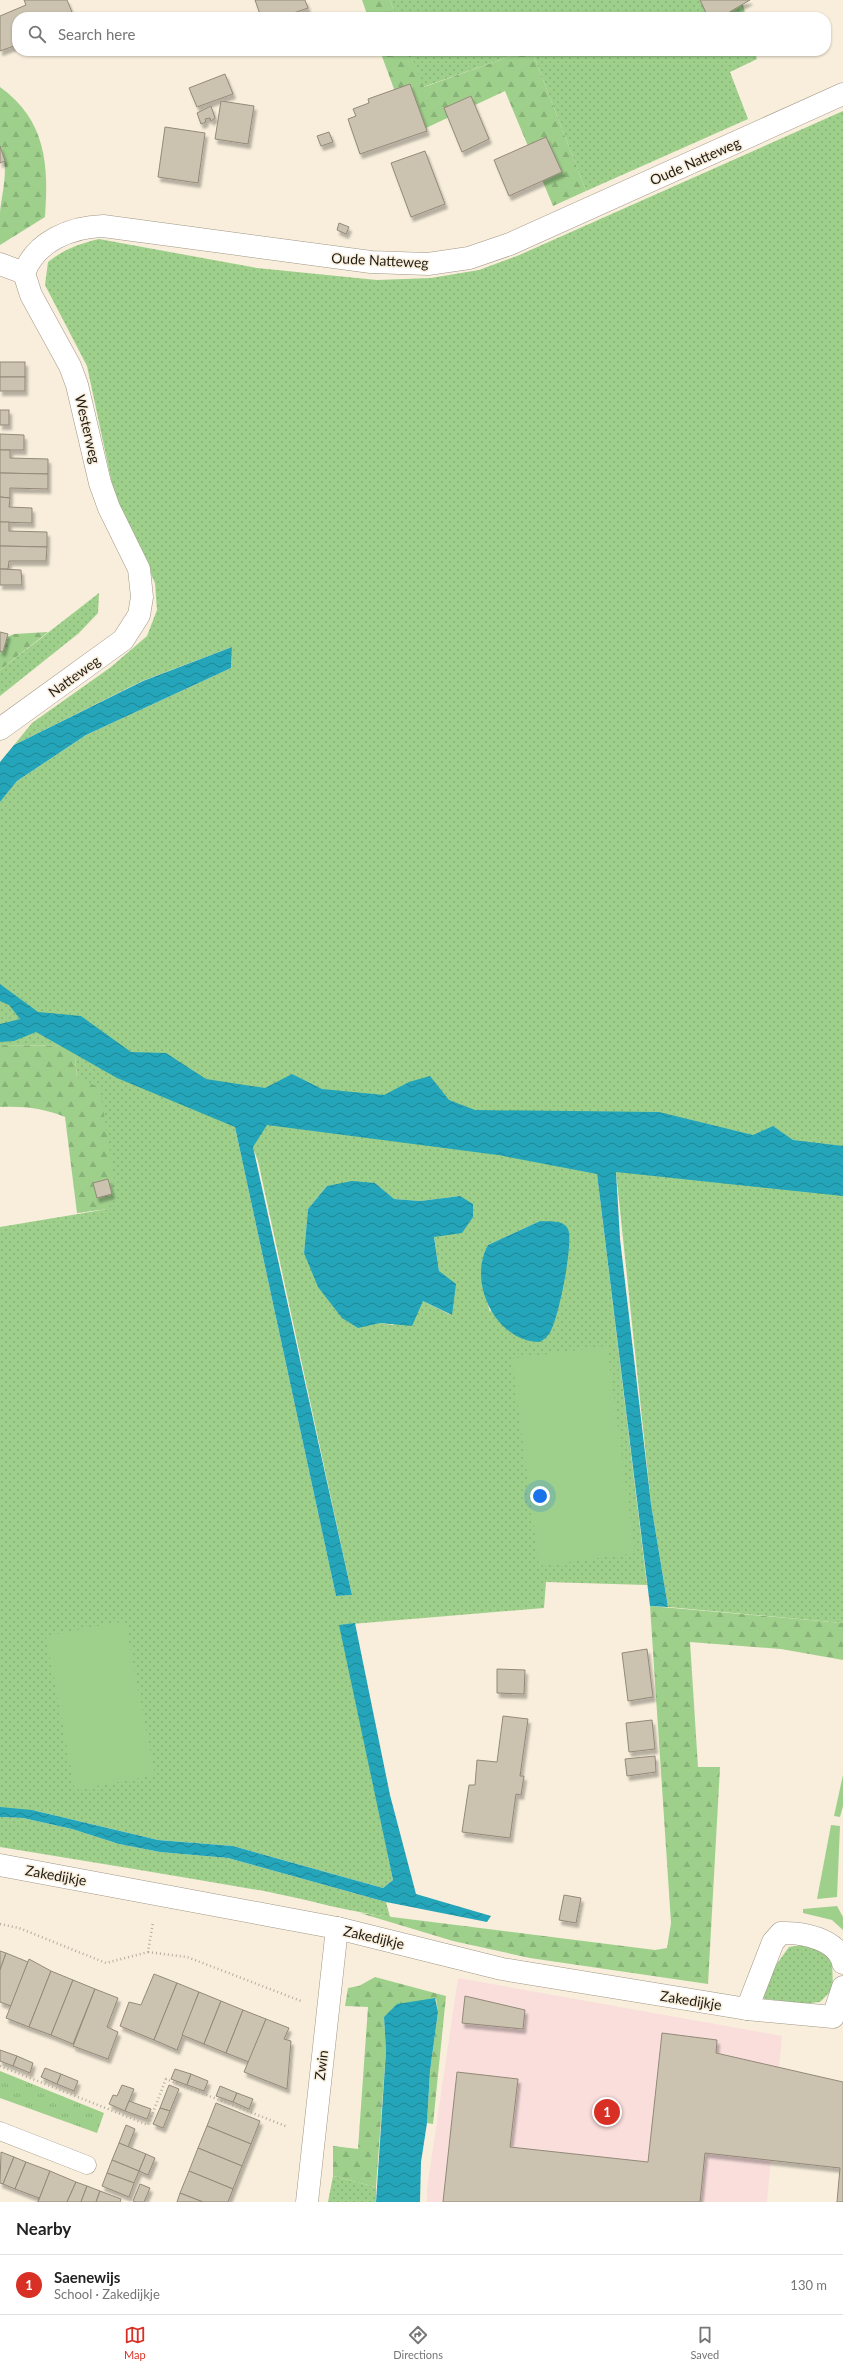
<!DOCTYPE html>
<html lang="en">
<head>
<meta charset="utf-8">
<style>
  body { margin:0; font-family:Lato,sans-serif; background:#f6f6f6; color:#222 }
  .you { position:absolute; left:540px; top:1496px; width:14px; height:14px; margin:-10px; border:3px solid #fff; border-radius:50%; background:#1a73e8; box-shadow:0 0 0 6px #1a73e833 }
  .badge { display:grid; place-items:center; width:26px; height:26px; border-radius:50%; background:#d93025; color:#fff; font-size:13px; font-weight:700 }
  .pin { position:absolute; translate:-50% -50%; border:2px solid #fff; box-shadow:0 1px 4px #0006 }
  .list { margin:0; padding:0; list-style:none }
  h2 { display:flex; justify-content:space-between; align-items:center; height:52px; margin:0; padding:0 16px; font-size:17px }
  h2 small { font-size:13px; font-weight:400; color:#767676 }
  .list li { display:grid; grid-template-columns:26px 1fr auto; gap:12px; align-items:center; box-sizing:border-box; height:60px; padding:0 16px; border-top:1px solid #e0e0e0 }
  .list b { display:block; font-size:15px; white-space:nowrap }
  .list p { margin:0; font-size:13px; white-space:nowrap; color:#767676 }
  .list em { font-size:13px; font-style:normal; color:#767676 }
  .icon { flex:none; width:22px; height:22px; fill:none; stroke:currentColor; stroke-width:2; stroke-linecap:round; stroke-linejoin:round }
  .map { position:relative; flex:none; width:843px; height:2202px; overflow:hidden }
  .search { position:absolute; background:#fff; box-shadow:0 1px 3px #0004; left:12px; right:12px; top:12px; height:44px; display:flex; align-items:center; gap:10px; box-sizing:border-box; padding:0 14px; border-radius:16px; color:#767676; font-size:15px }
  .sheet { height:112px; background:#fff }
  nav { display:flex; justify-content:space-around; align-items:center; box-sizing:border-box; height:56px; border-top:1px solid #e0e0e0; background:#fff; font-size:11px; color:#767676 }
  nav a { display:grid; justify-items:center; gap:2px }
  nav .on { color:#d93025 }
  .map>svg:first-child { display:block }
</style>
</head>
<body>
<div class="map">
<svg width="843" height="2202" viewBox="0 0 843 2202">
  <defs>
    <pattern id="grass-dots" width="8" height="8" patternUnits="userSpaceOnUse"><rect width="8" height="8" fill="#9ed08c"/><path d="M2 2h.1M6 6h.1" fill="none" stroke="#88b278" stroke-width="1.8" stroke-linecap="round"/></pattern>
    <pattern id="forest-firs" width="22" height="20" patternUnits="userSpaceOnUse"><rect width="22" height="20" fill="#9ed08c"/><path d="M5 1l3.5 6h-7zM16 11l3.5 6h-7z" fill="#88b278"/></pattern>
    <pattern id="park-tufts" width="24" height="20" patternUnits="userSpaceOnUse"><rect width="24" height="20" fill="#9ed08c"/><path d="M3 7l-1-3M5 7V3M7 7l1-3M15 17l-1-3M17 17v-4M19 17l1-3" fill="none" stroke="#88b278"/></pattern>
    <pattern id="water-waves" width="16" height="10" patternUnits="userSpaceOnUse"><rect width="16" height="10" fill="#24a5ba"/><path d="M0 5q4-4 8 0t8 0" fill="none" stroke="#1f8696"/></pattern>
    <filter id="shadow"><feDropShadow dx="2.5" dy="4.5" stdDeviation="1" flood-color="#0004"/></filter>
  </defs>
  <rect width="100%" height="100%" fill="#f8eedb"/>
  <path fill="#f9dedc" d="M458,1978L782,2036L767,2202H427V2189Z"/>
  <g fill="url(#grass-dots)" fill-rule="evenodd">
    <path d="M390,0H742L746,17H396Z"/>
    <path d="M409,51H525L423,87Z"/>
    <path d="M532,51H755L757,59L730,72L748,119L586,191Z"/>
    <path d="M843,111V1623L668,1607L651,1504L616,1172L597,1174L647,1585L546,1582L544,1608L340,1625L393,1880L383,1888L233,1846L158,1840L32,1810L0,1813V1227L108,1209L77,1077L74,1046L0,1045V802L17,781L86,735L231,668L232,647L142,681L14,745L32,723L111,667L147,636L157,610L155,583L114,493L87,366L45,285L48,262C64,249 79,244 99,239L257,268L377,280L431,278L479,270L517,256ZM235,1127L253,1148L258,1161L352,1595L336,1596ZM375,1183L393,1199L420,1201L460,1196L434,1237L439,1271L451,1315L423,1301L393,1325L380,1323L304,1253L308,1209L327,1186ZM540,1221L490,1312C484,1290 476,1266 488,1245Z"/>
    <path d="M99,593L98,613L79,633L0,696V670Z"/>
    <path d="M0,1817L23,1818L72,1829L119,1844L160,1852L228,1858L386,1902L390,1917C349,1912 309,1900 269,1892C179,1876 90,1862 0,1847Z"/>
    <path d="M809,1944L832,1959L833,1989L820,2002L801,2004L761,1998L776,1965L789,1947Z"/>
    <path d="M333,2176L376,2187V2202H328Z"/>
  </g>
  <g fill="url(#forest-firs)">
    <path d="M362,0H390L396,17H368Z"/>
    <path d="M380,51H409L424,87L525,51H532L586,191L553,206L505,91L411,135Z"/>
    <path d="M0,87C46,120 49,165 45,217L0,245C0,234 0,224 0,213C2,191 10,167 0,146Z"/>
    <path d="M48,632L0,670V640L14,634Z"/>
    <path d="M0,1045L74,1046L77,1077L100,1088L114,1180L113,1198L108,1209L77,1213L65,1117C43,1108 24,1106 0,1107Z"/>
    <path d="M650,1606L843,1623V1660L781,1649L690,1642L698,1767H720L708,1984L530,1958L453,1941L360,1913L655,1950L667,1948L671,1923Z"/>
    <path d="M375,1977L446,1996L433,2124L427,2123L430,2071L438,2012L436,1999L384,2017L386,2051L376,2187L333,2176V2146L358,2149L368,2007L345,2006L348,1988L359,1986Z"/>
  </g>
  <path fill="url(#park-tufts)" d="M0,2071L104,2113L97,2133L0,2098Z"/>
  <g fill="#9ed08c">
    <path d="M607,1346L635,1553L539,1566L512,1359Z"/>
    <path d="M125,1621L155,1775L75,1790L46,1636Z"/>
    <path d="M843,1775V1806L840,1817L834,1816Z"/>
    <path d="M831,1825L840,1826L837,1897L817,1899Z"/>
    <path d="M837,1906L843,1917V1930L832,1920L803,1913V1909Z"/>
  </g>
  <g fill="url(#water-waves)">
    <path d="M232,647L231,668L86,735L17,781L0,802V762L14,745L143,681Z"/>
    <path d="M0,984L38,1012L81,1016L131,1052L166,1053L206,1079L265,1088L292,1074L322,1089L384,1095L409,1082L430,1076L449,1100L475,1110L659,1112L753,1135L773,1126L793,1140L843,1146V1196L616,1172L620,1239L651,1504L668,1607L650,1606L597,1174L498,1155L267,1125L253,1147L352,1595L336,1596L235,1127L117,1078L36,1032L14,1041L0,1042V1024L20,1019L9,1005L0,1001Z"/>
    <path d="M352,1181L375,1183L394,1199L420,1201L460,1196L473,1204V1217L462,1233L434,1237L439,1271L456,1284L452,1315L423,1301L412,1326L380,1323L358,1328L342,1318L318,1287L304,1253L308,1209L327,1186Z"/>
    <path d="M540,1221C549,1222 563,1219 568,1229C574,1242 558,1323 549,1334C547,1337 543,1340 540,1342C496,1342 467,1282 488,1245Z"/>
    <path d="M355,1623L390,1795L416,1894L491,1916L487,1922L386,1902L228,1858L160,1852L119,1844L72,1829L23,1818L0,1817V1807L32,1810L158,1840L233,1846L383,1888L393,1880L339,1625Z"/>
    <path d="M435,1998L438,2012L430,2071L427,2123L421,2162L420,2202H376L386,2051L384,2017L397,2004Z"/>
  </g>
  <g fill="#ccc2b0" stroke="#938978" filter="url(#shadow)">
    <path d="M24,0H67L74,17H17V45L0,51V16L26,5Z"/>
    <path d="M255,0H305L308,8L282,17H261Z"/>
    <path d="M700,0H750L721,17H708Z"/>
    <path d="M225,74L233,94L197,107L189,88Z"/>
    <path d="M410,84L427,131L360,154L348,119L356,116L353,109L369,103L368,99Z"/>
    <path d="M471,96L489,139L462,152L444,108Z"/>
    <path d="M221,101L254,106L248,144L215,139Z"/>
    <path d="M211,106L215,118L211,121L210,118L205,119L206,122L201,124L197,113Z"/>
    <path d="M165,127L205,133L198,183L158,177Z"/>
    <path d="M329,132L333,142L321,146L317,136Z"/>
    <path d="M546,137L562,172L509,196L494,160Z"/>
    <path d="M0,146L5,161L0,163Z"/>
    <path d="M425,151L445,204L411,217L391,163Z"/>
    <path d="M339,223L349,227L346,234L337,230Z"/>
    <rect x="0" y="362" width="25" height="15"/>
    <rect x="0" y="377" width="25" height="14"/>
    <rect x="0" y="410" width="9" height="15"/>
    <path d="M0,434L24,435V450H0Z"/>
    <path d="M0,450H10V458L48,459V474L0,473Z"/>
    <path d="M0,473L48,474V489L10,488V498L0,497Z"/>
    <path d="M0,497L10,498L9,507L32,508V523L0,522Z"/>
    <path d="M0,522H9V531L47,532V547L0,546Z"/>
    <path d="M0,546L47,547L46,561H9L8,569H0Z"/>
    <path d="M0,569L21,570L22,585H0Z"/>
    <path d="M0,632L8,634L3,652L0,651Z"/>
    <path d="M108,1179L112,1194L97,1198L93,1183Z"/>
    <path d="M647,1649L653,1697L628,1701L622,1653Z"/>
    <path d="M497,1669L525,1670L524,1694L497,1693Z"/>
    <path d="M503,1716L528,1719L520,1776H524L521,1795L516,1794L510,1838L462,1832L469,1785H475L477,1760L497,1762Z"/>
    <path d="M652,1720L655,1749L629,1752L626,1723Z"/>
    <path d="M655,1756L656,1772L627,1776L625,1759Z"/>
    <path d="M564,1895L581,1898L576,1923L559,1920Z"/>
    <path d="M0,1951L6,1953L0,1970Z"/>
    <path d="M6,1953L28,1962L11,2006L0,2002V1970Z"/>
    <path d="M29,1959L51,1971L29,2027L6,2018Z"/>
    <path d="M51,1971L73,1980L51,2035L29,2027Z"/>
    <path d="M154,1974L177,1983L154,2040L120,2026L129,2002L141,2005Z"/>
    <path d="M73,1980L95,1989L73,2044L51,2035Z"/>
    <path d="M177,1983L199,1992L177,2050L154,2040Z"/>
    <path d="M95,1989L118,1998L107,2027L118,2032L108,2059L73,2046Z"/>
    <path d="M199,1992L221,2001L204,2044L182,2035Z"/>
    <path d="M465,1996L525,2010L523,2029L462,2023Z"/>
    <path d="M221,2001L243,2010L226,2053L204,2044Z"/>
    <path d="M243,2010L266,2019L249,2062L226,2053Z"/>
    <path d="M266,2019L289,2028L284,2039L291,2041L287,2089L244,2072Z"/>
    <path d="M662,2033L717,2040L716,2053L843,2082V2202H837L840,2168L705,2153L700,2202H443L457,2072L518,2079L510,2147L648,2162Z"/>
    <path d="M0,2050L17,2056L13,2066L0,2061Z"/>
    <path d="M17,2056L33,2063L30,2073L13,2066Z"/>
    <path d="M45,2068L61,2074L57,2084L41,2077Z"/>
    <path d="M175,2069L191,2074L187,2085L171,2079Z"/>
    <path d="M61,2074L78,2081L74,2091L57,2084Z"/>
    <path d="M191,2074L208,2081L204,2091L187,2085Z"/>
    <path d="M122,2085L134,2089L125,2111L109,2104L113,2095L117,2096Z"/>
    <path d="M169,2085L179,2089L170,2111L160,2108Z"/>
    <path d="M220,2086L237,2093L233,2102L216,2096Z"/>
    <path d="M237,2093L253,2099L249,2109L233,2102Z"/>
    <path d="M129,2101L151,2109L147,2119L125,2111Z"/>
    <path d="M216,2103L260,2121L251,2144L207,2126Z"/>
    <path d="M160,2108L170,2111L163,2128L153,2124Z"/>
    <path d="M126,2125L135,2129L128,2147L119,2143Z"/>
    <path d="M207,2126L251,2144L242,2166L198,2148Z"/>
    <path d="M119,2143L146,2154L139,2171L112,2160Z"/>
    <path d="M198,2148L242,2166L233,2189L189,2171Z"/>
    <path d="M1,2152L14,2157L3,2184L0,2183Z"/>
    <path d="M146,2154L155,2158L148,2175L139,2171Z"/>
    <path d="M14,2157L26,2162L15,2189L3,2184Z"/>
    <path d="M112,2160L139,2171L134,2183L107,2173Z"/>
    <path d="M26,2162L50,2171L38,2202L39,2198L15,2189Z"/>
    <path d="M50,2171L76,2182L67,2202H38Z"/>
    <path d="M189,2171L233,2189L228,2202H203L180,2193Z"/>
    <path d="M107,2173L134,2183L129,2197L102,2186Z"/>
    <path d="M76,2182L87,2186L81,2202H67Z"/>
    <path d="M140,2184L150,2188L144,2202H136L133,2201Z"/>
    <path d="M87,2186L100,2191L96,2202H81Z"/>
    <path d="M100,2191L121,2199L120,2202H96Z"/>
    <path d="M180,2193L203,2202H177Z"/>
  </g>
  <g fill="none" stroke-linecap="round" stroke-linejoin="round">
    <g stroke="#a19786" stroke-width="19">
      <path id="service" d="M0,2131L87,2165"/>
    </g>
    <g stroke="#a19786" stroke-width="23">
      <g id="minor">
        <path d="M0,264L24,273L31,295L70,366L77,385L100,483L109,508L139,569L142,597L139,615L123,640L0,729"/>
        <path d="M24,273C36,241 71,227 103,226L371,262L428,264L469,258L510,244L843,94"/>
        <path d="M0,1865L337,1928L502,1969L747,2009L833,2017L843,1987"/>
        <path d="M747,2009L773,1942L781,1933C802,1932 838,1939 843,1963"/>
        <path d="M307,2202L337,1928"/>
      </g>
    </g>
    <g stroke="#b4ac9d" stroke-width="2.5" stroke-dasharray="1 3" stroke-linecap="butt">
      <path d="M0,1924L19,1928L106,1963L148,1952L153,1922"/>
      <path d="M148,1952L187,1957L301,2001"/>
      <path d="M0,2066L148,2125L166,2079L288,2127"/>
    </g>
    <use href="#service" stroke="#fff" stroke-width="18"/>
    <use href="#minor" stroke="#fff" stroke-width="22"/>
  </g>
  <g text-anchor="middle" dominant-baseline="central" stroke-width="3" stroke-linejoin="round" paint-order="stroke">
    <g font-size="14" fill="#1f1b14" stroke="#f8eedb">
      <text transform="translate(695 161) rotate(-24)">Oude Natteweg</text>
      <text transform="translate(380 260) rotate(3)">Oude Natteweg</text>
      <text transform="translate(88 429) rotate(77)">Westerweg</text>
      <text transform="translate(74 676) rotate(-36)">Natteweg</text>
      <text transform="translate(56 1875) rotate(10)">Zakedijkje</text>
      <text transform="translate(374 1937) rotate(13)">Zakedijkje</text>
      <text transform="translate(691 2000) rotate(9)">Zakedijkje</text>
      <text transform="translate(321 2065) rotate(-83)">Zwin</text>
    </g>
  </g>
</svg>
<div class="you"></div>
<div class="pin badge" style="left:607px;top:2112px">1</div>
<div class="search"><svg class="icon" aria-label="search" viewBox="0 0 24 24"><circle cx="10" cy="10" r="6"/><path d="M15 15l6 6"/></svg>Search here</div>
</div>
<section class="sheet">
<h2>Nearby<small></small></h2>
<ul class="list">
<li><span class="badge">1</span><div><b>Saenewijs</b><p>School · Zakedijkje</p></div><em>130 m</em></li>
</ul>
</section>
<nav>
<a class="on"><svg class="icon" aria-label="map" viewBox="0 0 24 24"><path d="M3 6l6-2 6 2 6-2v14l-6 2-6-2-6 2zM9 4v14M15 6v14"/></svg>Map</a>
<a><svg class="icon" aria-label="directions" viewBox="0 0 24 24"><path d="M12 3l9 9-9 9-9-9zM9 14v-3h6M13 9l2 2-2 2"/></svg>Directions</a>
<a><svg class="icon" aria-label="saved" viewBox="0 0 24 24"><path d="M7 4h10v16l-5-4-5 4z"/></svg>Saved</a>
</nav>
</body>
</html>
